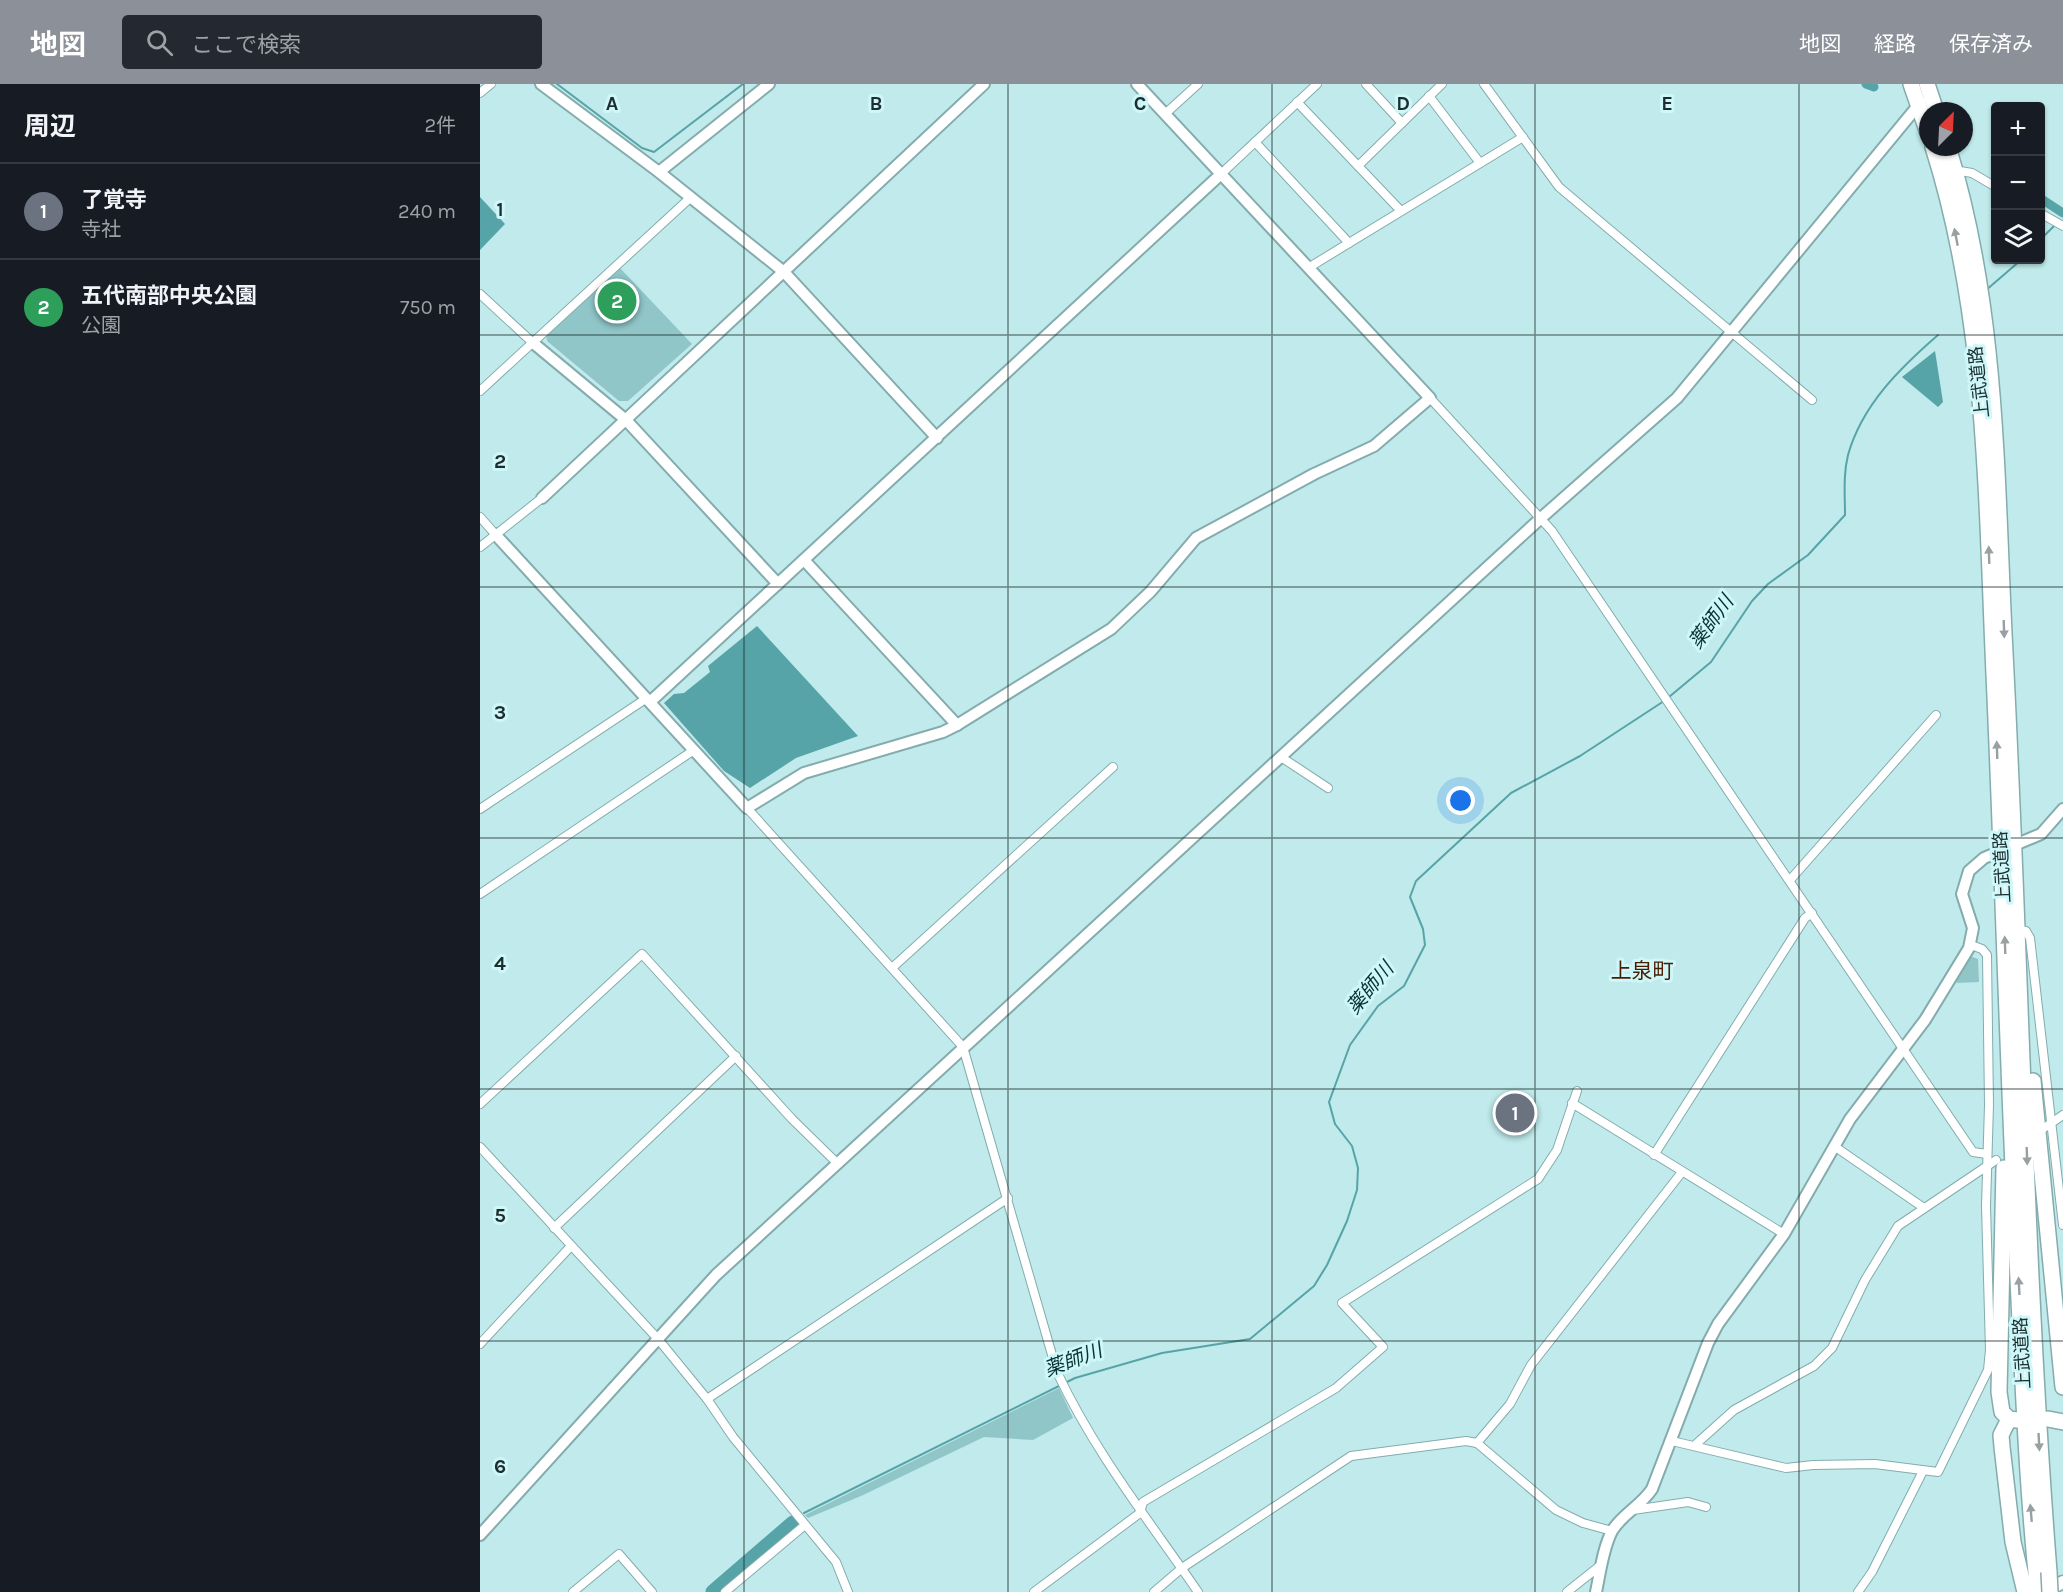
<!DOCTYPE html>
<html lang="ja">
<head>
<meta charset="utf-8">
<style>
  body { margin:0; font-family:Karla,"Noto Sans JP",sans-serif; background:#242831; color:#f1f3f6 }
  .controls { position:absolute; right:18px; top:18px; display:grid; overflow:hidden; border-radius:6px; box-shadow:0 2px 4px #0004 }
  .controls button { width:54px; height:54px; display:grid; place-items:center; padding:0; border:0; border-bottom:2px solid #363941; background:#171b24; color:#f1f3f6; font:30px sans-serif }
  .compass { position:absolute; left:1439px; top:18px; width:54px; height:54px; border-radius:50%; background:#171b24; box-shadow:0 2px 4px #0004; rotate:24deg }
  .you { position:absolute; left:981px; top:717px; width:21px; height:21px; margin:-15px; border:4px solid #fff; border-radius:50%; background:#1a73e8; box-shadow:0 0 0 9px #1a73e833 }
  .badge { display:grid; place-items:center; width:39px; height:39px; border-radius:50%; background:#8c9099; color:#fff; font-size:20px; font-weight:700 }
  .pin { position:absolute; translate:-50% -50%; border:3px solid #fff; box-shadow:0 2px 6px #0006 }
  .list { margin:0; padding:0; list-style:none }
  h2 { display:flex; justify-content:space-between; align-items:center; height:78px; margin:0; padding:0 24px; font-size:26px }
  h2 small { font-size:20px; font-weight:400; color:#9ea1a6 }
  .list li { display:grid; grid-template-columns:39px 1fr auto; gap:18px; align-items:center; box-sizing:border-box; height:96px; padding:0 24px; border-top:2px solid #363941 }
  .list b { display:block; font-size:22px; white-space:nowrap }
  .list p { margin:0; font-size:20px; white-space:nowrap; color:#9ea1a6 }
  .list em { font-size:20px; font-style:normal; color:#9ea1a6 }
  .icon { flex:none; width:33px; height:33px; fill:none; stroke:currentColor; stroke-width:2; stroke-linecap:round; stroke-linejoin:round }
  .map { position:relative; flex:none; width:1583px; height:1508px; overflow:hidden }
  header { display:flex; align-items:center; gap:36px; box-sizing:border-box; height:84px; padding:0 30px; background:#8c9099; color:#fff }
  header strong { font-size:28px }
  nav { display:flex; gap:33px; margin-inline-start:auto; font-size:21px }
  .search { width:420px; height:54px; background:#242831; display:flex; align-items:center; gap:15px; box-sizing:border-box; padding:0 21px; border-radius:6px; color:#9ea1a6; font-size:22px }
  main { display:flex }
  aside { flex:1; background:#171b24 }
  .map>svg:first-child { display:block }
</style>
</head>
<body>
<header>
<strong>地図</strong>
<div class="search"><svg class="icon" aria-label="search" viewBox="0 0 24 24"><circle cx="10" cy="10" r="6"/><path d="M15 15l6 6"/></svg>ここで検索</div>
<nav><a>地図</a><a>経路</a><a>保存済み</a></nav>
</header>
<main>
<aside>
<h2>周辺<small>2件</small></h2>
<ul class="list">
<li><span class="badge" style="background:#6b7280">1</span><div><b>了覚寺</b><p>寺社</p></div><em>240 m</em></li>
<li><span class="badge" style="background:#2e9e5b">2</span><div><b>五代南部中央公園</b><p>公園</p></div><em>750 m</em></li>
</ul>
</aside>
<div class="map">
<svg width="1583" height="1508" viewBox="0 0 1583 1508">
  <rect width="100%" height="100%" fill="#c0eaeb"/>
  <g fill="#90c6c8">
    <path d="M139,183L212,260L148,317H139L67,257L66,250Z"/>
    <path d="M1490,872L1498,875L1499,898L1477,899L1476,894Z"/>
    <path d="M579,1304L593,1334L553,1356L504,1353L381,1412L328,1434L325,1431Z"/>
  </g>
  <g fill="#56a4a7">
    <path d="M0,113L25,140L0,166Z"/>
    <path d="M1455,267L1463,318L1458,323L1422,293Z"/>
    <path d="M277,542L378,652L316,674L270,704L244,687L184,619L194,610L204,609L230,588L228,582Z"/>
  </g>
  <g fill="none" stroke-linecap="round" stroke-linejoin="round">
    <g stroke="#56a4a7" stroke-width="2">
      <path d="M77,0L162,64L174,68L263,0"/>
      <path d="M1560,156L1575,141"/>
      <path d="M1505,207L1541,176"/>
      <path d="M1189,613L1231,578L1272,517L1288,500L1328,471L1365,431C1365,411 1363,391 1368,371C1382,321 1420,284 1458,251"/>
      <path d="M324,1429L595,1294L682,1269L770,1255L834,1202L847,1181L867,1137L877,1106L878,1084L872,1062L855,1040L849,1018L870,961L898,922L924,902L945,861L943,845L930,813L936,797L1031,709L1100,672L1184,617"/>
    </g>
    <g stroke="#56a4a7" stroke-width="9">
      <path d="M1386,0L1394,3"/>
      <path d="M1560,114L1583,129"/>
    </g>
    <path stroke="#56a4a7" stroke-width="15" d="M233,1508L313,1439"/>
    <g stroke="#84acad" stroke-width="10">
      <g id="street">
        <path d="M886,0L922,39"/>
        <path d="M1004,0L1079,103L1332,316"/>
        <path d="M0,9L11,0"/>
        <path d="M949,12L1000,79"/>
        <path d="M817,18L921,127"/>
        <path d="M685,30L718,0"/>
        <path d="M775,58L869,159"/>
        <path d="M878,82L962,0"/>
        <path d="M1474,86L1492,89L1516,103"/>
        <path d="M741,90L837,0"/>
        <path d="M1560,129L1583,142"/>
        <path d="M828,184L1043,53"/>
        <path d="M0,210L52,258"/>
        <path d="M0,307L210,114"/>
        <path d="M950,314L1072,447L1493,1068L1507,1070"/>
        <path d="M0,433L15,450"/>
        <path d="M0,463L62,414"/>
        <path d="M801,673L848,704"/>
        <path d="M267,724L483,963L577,1288C615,1369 668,1435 718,1508"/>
        <path d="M0,725L167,614"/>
        <path d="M1310,796L1456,631"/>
        <path d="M0,810L214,666"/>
        <path d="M1539,846L1546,847L1550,854L1583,1141"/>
        <path d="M412,884L633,683"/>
        <path d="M1092,1019L1304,1150"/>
        <path d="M0,1020L162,870L312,1035L358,1080"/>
        <path d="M1564,1044L1583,1031"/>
        <path d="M1354,1062L1444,1124"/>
        <path d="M0,1063L178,1255L227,1315L253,1353L356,1478L368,1508"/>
        <path d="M1174,1071L1325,834L1332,829"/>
        <path d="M74,1144L256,972"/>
        <path d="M0,1260L91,1162"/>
        <path d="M227,1315L528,1114"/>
        <path d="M1192,1357L1306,1384L1333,1381L1395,1380L1458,1388L1508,1286L1510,1266L1506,1122L1509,1021L1507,871L1502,865L1491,861"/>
        <path d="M997,1359L1030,1320L1051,1281L1202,1088"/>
        <path d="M1215,1361L1254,1326L1334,1282L1352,1264L1385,1196L1418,1142L1516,1076"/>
        <path d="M1153,1426L1208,1418L1226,1423"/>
        <path d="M93,1508L139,1470L172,1508"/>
        <path d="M245,1508L325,1441"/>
        <path d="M554,1508L660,1429L663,1418L856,1304L903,1263L862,1219L1058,1095L1077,1066L1097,1007"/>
        <path d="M674,1508L702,1484L871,1372L986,1357L997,1359L1076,1426L1103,1439L1132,1447"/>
        <path d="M1087,1508L1121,1481"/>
        <path d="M1378,1508L1392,1488L1443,1387"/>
      </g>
    </g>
    <g stroke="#84acad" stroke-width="14">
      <g id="secondary">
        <path d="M61,0L179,88L304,188L457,354"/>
        <path d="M179,88L289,0"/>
        <path d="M52,258L146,336L298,500"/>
        <path d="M62,414L504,0"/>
        <path d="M15,450L267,724L324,689L463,648L477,641L631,545L671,507L716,454L834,390L894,362L950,314L657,0"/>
        <path d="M324,476L477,641"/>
        <path d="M171,617L741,90"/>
        <path d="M0,1451L236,1191L1061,434L1197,314L1441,18"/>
        <path d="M1116,1508C1120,1489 1123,1464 1132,1447C1142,1430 1161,1422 1172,1405L1228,1259L1238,1240L1304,1150L1370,1035L1445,936L1489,864L1493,844L1482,810L1489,787L1504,774L1561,750L1583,725"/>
      </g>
    </g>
    <g stroke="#84acad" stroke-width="15">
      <path id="primary" d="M1564,1508L1583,1498"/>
    </g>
    <g stroke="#84acad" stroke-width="18">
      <g id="highway">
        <path d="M1431,0L1448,49"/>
        <path d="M1447,0L1456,27"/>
        <path d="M1453,63C1507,234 1506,412 1514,590C1523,792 1528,993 1538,1195C1543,1299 1547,1404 1558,1508"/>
        <path d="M1468,63C1519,227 1516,399 1525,569C1541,875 1545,1182 1569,1488"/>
        <path d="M1553,997L1583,1303"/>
        <path d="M1524,1084L1519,1308L1522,1328L1529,1335L1537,1336"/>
        <path d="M1529,1335L1521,1351L1522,1363L1533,1458L1545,1508"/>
        <path d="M1568,1335L1583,1338"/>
      </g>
    </g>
    <use href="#street" stroke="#fff" stroke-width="8"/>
    <use href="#secondary" stroke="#fff" stroke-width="10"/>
    <use href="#primary" stroke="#fff" stroke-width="12"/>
    <use href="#highway" stroke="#fff" stroke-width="15"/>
    <g stroke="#84acad" stroke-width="18" stroke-linecap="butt">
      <path id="highway-bridge" d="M1569,1488L1570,1508"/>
    </g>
    <use href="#highway-bridge" stroke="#fff" stroke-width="15"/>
  </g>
  <defs><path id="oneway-solid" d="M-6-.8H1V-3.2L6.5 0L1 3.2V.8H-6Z" transform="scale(1.5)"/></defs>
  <g fill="#99a0a1">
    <use href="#oneway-solid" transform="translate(1476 153) rotate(-101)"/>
    <use href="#oneway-solid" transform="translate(1509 471) rotate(-92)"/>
    <use href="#oneway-solid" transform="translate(1524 545) rotate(88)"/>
    <use href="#oneway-solid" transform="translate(1517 666) rotate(-92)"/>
    <use href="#oneway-solid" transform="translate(1525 861) rotate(-92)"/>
    <use href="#oneway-solid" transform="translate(1547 1072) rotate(88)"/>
    <use href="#oneway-solid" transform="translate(1539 1202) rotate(-93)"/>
    <use href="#oneway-solid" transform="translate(1559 1358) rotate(87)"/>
    <use href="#oneway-solid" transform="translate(1551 1429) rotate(-95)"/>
  </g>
  <path fill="none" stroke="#1d2d2e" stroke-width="1.5" stroke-opacity="0.55" d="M264,0V1508M528,0V1508M792,0V1508M1055,0V1508M1319,0V1508M0,251H1583M0,503H1583M0,754H1583M0,1005H1583M0,1257H1583"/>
  <g text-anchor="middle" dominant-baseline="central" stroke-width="6" stroke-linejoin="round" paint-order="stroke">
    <g font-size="18" fill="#1d2d2e" stroke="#cdf7f8">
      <text transform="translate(1499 298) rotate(-96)">上武道路</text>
      <text transform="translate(1522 783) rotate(-93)">上武道路</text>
      <text transform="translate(1542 1269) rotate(-93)">上武道路</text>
    </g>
    <g font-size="20" font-style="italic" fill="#0a3233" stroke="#cdf7f8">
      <text transform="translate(1231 538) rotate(-54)">薬師川</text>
      <text transform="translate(890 904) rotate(-50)">薬師川</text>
      <text transform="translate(593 1276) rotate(-21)">薬師川</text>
    </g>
    <g font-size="21" fill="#4a1d00" stroke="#cdf7f8">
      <text x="1162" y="887">上泉町</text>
    </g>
  </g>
  <g font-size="20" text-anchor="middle" font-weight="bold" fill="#1d2d2e" stroke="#cdf7f8" stroke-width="6" stroke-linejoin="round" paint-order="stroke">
    <text x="132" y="26">A</text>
    <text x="396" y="26">B</text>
    <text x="660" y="26">C</text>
    <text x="923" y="26">D</text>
    <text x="1187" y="26">E</text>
    <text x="20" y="132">1</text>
    <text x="20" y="384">2</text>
    <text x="20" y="635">3</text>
    <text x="20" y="886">4</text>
    <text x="20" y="1138">5</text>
    <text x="20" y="1389">6</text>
  </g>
</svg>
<div class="controls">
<button>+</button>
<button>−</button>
<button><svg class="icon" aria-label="layers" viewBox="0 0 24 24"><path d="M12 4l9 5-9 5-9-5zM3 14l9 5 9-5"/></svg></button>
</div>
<svg class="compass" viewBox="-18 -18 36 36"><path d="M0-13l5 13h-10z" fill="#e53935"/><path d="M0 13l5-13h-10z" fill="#9ea1a6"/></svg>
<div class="you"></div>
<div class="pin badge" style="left:1035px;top:1029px;background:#6b7280">1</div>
<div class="pin badge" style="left:137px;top:217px;background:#2e9e5b">2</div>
</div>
</main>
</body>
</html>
